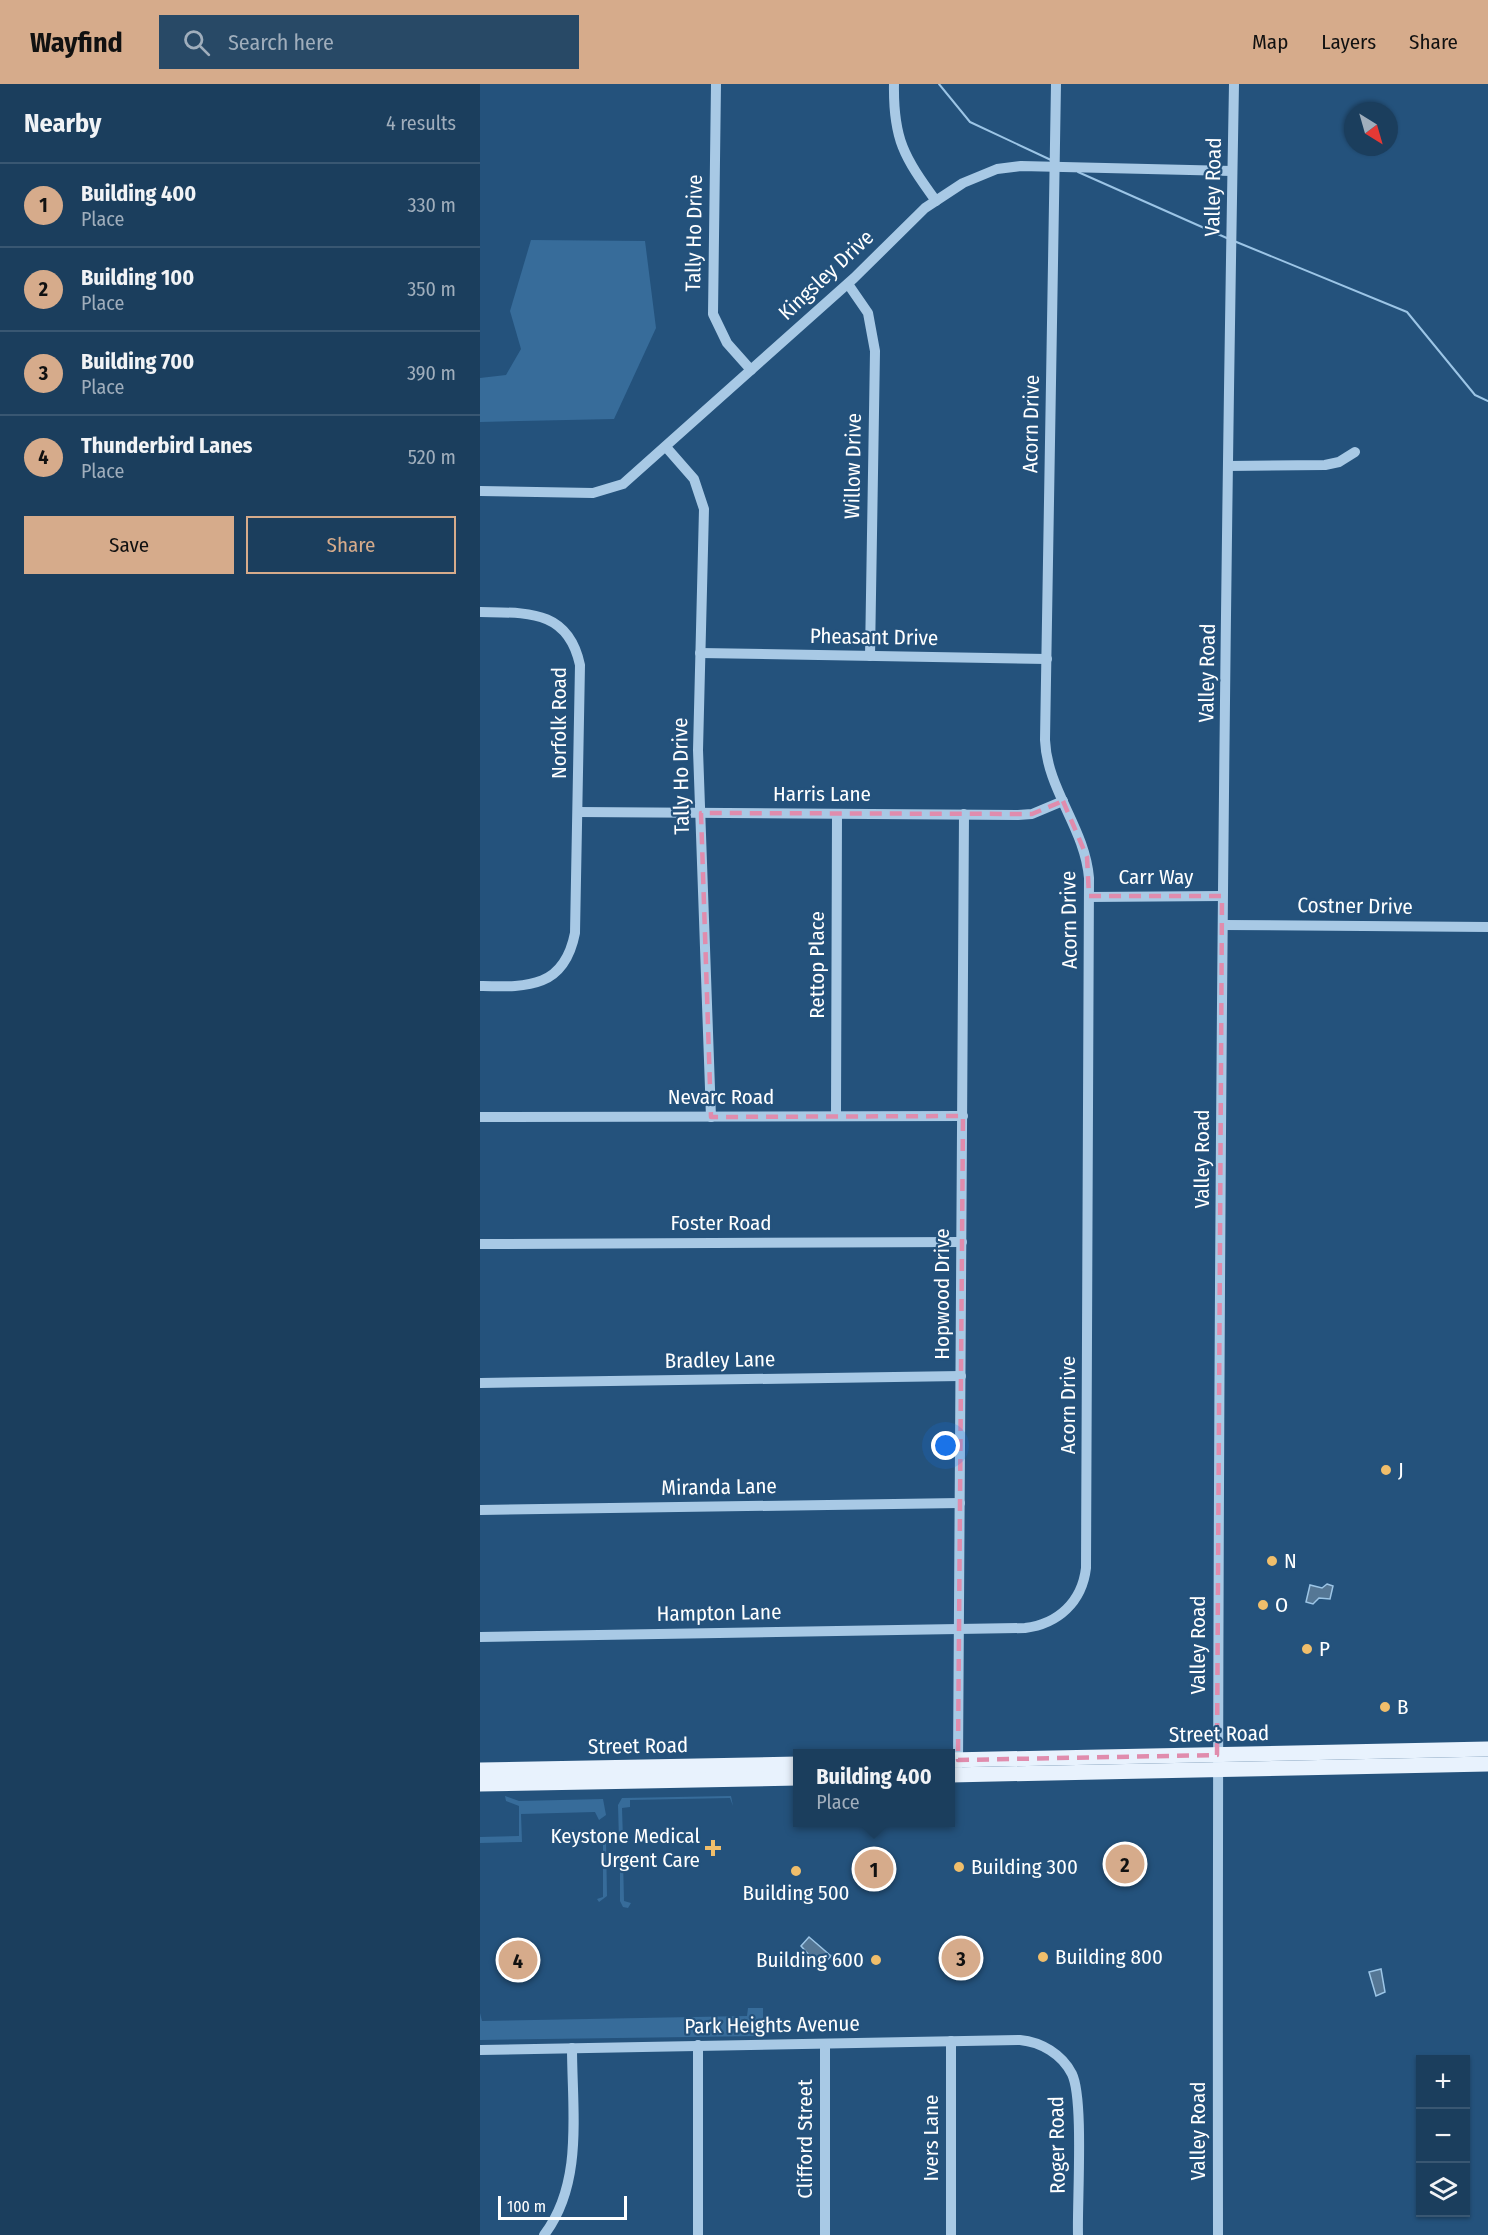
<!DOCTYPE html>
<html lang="en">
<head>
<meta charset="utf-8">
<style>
  body { margin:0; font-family:"Fira Sans Condensed",sans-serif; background:#284966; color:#f1f3f6 }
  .controls { position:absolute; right:18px; bottom:18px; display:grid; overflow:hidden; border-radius:0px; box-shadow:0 2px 4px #0004 }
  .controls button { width:54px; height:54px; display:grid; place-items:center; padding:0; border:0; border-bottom:2px solid #395772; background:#1b3e5d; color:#f1f3f6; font:30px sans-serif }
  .compass { position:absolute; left:864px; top:18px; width:54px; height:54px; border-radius:50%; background:#1b3e5d; box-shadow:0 2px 4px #0004; rotate:143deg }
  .scale { position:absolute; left:18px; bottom:15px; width:129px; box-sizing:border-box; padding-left:6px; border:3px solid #fff; border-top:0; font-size:16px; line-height:21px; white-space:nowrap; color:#fff; -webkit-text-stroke:4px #24527c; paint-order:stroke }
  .you { position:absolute; left:466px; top:1362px; width:21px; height:21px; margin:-15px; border:4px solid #fff; border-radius:50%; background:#1a73e8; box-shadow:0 0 0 9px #1a73e833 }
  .badge { display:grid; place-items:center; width:39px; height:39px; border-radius:50%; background:#d6ab8b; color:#111; font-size:20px; font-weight:700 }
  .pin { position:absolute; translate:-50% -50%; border:3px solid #fff; box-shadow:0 2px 6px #0006 }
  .popup { position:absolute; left:313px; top:1665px; width:162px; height:78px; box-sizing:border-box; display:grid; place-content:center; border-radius:0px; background:#1b3e5d; filter:drop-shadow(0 2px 4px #0005); font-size:20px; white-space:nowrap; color:#a0aebc }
  .popup b { font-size:22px; color:#f1f3f6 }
  .popup::after { content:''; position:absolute; left:50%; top:100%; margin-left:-12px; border:12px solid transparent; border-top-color:#1b3e5d }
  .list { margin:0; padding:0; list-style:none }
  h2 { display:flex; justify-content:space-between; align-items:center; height:78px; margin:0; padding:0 24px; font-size:26px }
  h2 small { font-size:20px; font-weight:400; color:#a0aebc }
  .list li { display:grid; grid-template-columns:39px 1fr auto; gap:18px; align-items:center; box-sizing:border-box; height:84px; padding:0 24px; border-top:2px solid #395772 }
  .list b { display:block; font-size:22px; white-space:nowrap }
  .list p { margin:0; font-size:20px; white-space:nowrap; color:#a0aebc }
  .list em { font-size:20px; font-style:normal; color:#a0aebc }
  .actions { display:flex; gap:12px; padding:18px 24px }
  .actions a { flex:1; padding:14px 0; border:2px solid #d6ab8b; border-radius:0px; text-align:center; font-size:21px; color:#d6ab8b }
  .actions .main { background:#d6ab8b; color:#111 }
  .icon { flex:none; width:33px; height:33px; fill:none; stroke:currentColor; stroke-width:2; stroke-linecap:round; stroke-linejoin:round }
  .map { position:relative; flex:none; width:1008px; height:2151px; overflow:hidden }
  header { display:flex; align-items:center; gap:36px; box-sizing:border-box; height:84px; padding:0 30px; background:#d6ab8b; color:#111 }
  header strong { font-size:28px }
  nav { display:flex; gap:33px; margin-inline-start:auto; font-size:21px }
  .search { width:420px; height:54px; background:#284966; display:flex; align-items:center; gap:15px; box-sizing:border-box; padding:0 21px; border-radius:0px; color:#a0aebc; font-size:22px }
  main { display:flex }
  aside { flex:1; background:#1b3e5d }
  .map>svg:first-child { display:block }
</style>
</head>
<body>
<header>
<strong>Wayfind</strong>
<div class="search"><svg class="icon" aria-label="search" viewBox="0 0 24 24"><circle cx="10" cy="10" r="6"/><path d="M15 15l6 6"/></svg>Search here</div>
<nav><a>Map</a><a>Layers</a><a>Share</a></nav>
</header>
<main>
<aside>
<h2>Nearby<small>4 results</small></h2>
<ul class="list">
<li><span class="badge">1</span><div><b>Building 400</b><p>Place</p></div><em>330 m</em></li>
<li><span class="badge">2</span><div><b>Building 100</b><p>Place</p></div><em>350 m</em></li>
<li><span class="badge">3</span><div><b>Building 700</b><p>Place</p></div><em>390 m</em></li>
<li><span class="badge">4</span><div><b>Thunderbird Lanes</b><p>Place</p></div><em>520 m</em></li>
</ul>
<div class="actions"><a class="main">Save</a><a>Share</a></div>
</aside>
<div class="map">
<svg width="1008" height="2151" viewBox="0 0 1008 2151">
  <rect width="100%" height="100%" fill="#24527c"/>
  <g fill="#376c9a">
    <path d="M51,156L165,157L176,244L134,335L0,338V294L26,291L41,265L30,227Z"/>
    <path d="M25,1712L39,1717L123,1715L126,1731L119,1736L115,1728L41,1730L42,1758L0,1759V1753L39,1752V1722L26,1717Z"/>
    <path d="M251,1712L253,1722L250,1714L150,1716V1723L142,1724L143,1756L150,1759L144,1760L139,1756L138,1721L142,1714Z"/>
    <path d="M117,1746L124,1748L126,1756L127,1812L119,1818L117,1815L123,1813V1750H116Z"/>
    <path d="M146,1771L150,1773L143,1775L144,1817L151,1819L148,1824L143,1823L140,1817V1777Z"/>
    <path d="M268,1924H283V1952L0,1956V1929L2,1937L267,1932Z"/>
  </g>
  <g fill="#557795" stroke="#9cc5e6" stroke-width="1.5">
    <path d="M847,1500L853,1502L850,1515L839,1514L833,1520L826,1518L830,1501L842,1504Z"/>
    <path d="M329,1853L351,1872L340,1883L321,1862Z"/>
    <path d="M901,1885L905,1908L896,1912L889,1888Z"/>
  </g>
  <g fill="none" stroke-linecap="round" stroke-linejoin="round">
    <g stroke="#9cc5e6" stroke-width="2">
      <path d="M459,0L490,38L571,76"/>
      <path d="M598,88L749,155"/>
      <path d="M754,157L927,228L995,311L1008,317"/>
    </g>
    <g stroke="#a8c9e5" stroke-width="10">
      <path d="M236,0L233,230L247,259L271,286"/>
      <path d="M414,0C413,55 424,73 456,117"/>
      <path d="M368,200L388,229L395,267L390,572"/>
      <path d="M186,363L214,395L224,425L218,666L231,1033"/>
      <path d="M748,382L845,381L859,378L875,368"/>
      <path d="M0,407L113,409L143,400L374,194L445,124L483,99L517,85L541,82L752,87"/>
      <path d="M0,528C47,529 88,525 100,581L95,849C84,905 47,903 0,902"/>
      <path d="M220,569L567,575"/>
      <path d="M98,728L538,731L552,730L583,717"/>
      <path d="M609,813L742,812"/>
      <path d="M743,841L1008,843"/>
      <path d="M356,1032L357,730"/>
      <path d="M0,1033L483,1032"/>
      <path d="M0,1160L482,1158"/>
      <path d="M0,1299L481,1292"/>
      <path d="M0,1426L480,1419"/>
      <path d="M0,1553L545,1544C578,1540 602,1518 606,1484L609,794C605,744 567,706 565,656L576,0"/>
      <path d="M478,1681L484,730"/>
      <path d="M345,1960V2151"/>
      <path d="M218,1961V2151"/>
      <path d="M0,1966L540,1956C561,1958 582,1970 592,1990C604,2015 597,2117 598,2151"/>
      <path d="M64,2151C104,2099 92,2026 92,1964"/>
      <path d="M471,2151V1957"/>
      <path d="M738,2151C737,1434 741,717 754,0"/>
    </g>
    <g stroke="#e8f2fd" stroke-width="15">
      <path d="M470,1676L1008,1665"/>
      <path d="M0,1686L318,1680"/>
      <path d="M470,1691L1008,1680"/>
      <path d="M0,1700L318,1694"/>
    </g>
  </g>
  <path fill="none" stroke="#e08cad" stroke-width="4.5" stroke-dasharray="12 8" stroke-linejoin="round" d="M583,717L607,773L609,812H742L737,1671L478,1676L483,1032L231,1033L221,729L552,730Z"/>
  <g fill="#f0be6b" stroke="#24527c" stroke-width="2">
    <circle cx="906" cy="1386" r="6"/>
    <circle cx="792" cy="1477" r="6"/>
    <circle cx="783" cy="1521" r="6"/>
    <circle cx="827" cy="1565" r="6"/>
    <circle cx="905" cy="1623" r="6"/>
    <path d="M230 1755h6v6h6v6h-6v6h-6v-6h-6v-6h6z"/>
    <circle cx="479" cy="1783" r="6"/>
    <circle cx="316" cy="1787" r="6"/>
    <circle cx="563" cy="1873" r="6"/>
    <circle cx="396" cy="1876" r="6"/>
  </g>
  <g text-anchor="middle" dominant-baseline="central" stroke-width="4.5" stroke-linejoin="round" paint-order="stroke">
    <g font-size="21" fill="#fff" stroke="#24527c">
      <text transform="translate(733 103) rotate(-89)">Valley Road</text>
      <text transform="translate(214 149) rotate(-89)">Tally Ho Drive</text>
      <text transform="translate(346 191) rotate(-43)">Kingsley Drive</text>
      <text transform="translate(551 340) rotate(-89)">Acorn Drive</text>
      <text transform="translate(373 382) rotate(-89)">Willow Drive</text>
      <text transform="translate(394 553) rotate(1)">Pheasant Drive</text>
      <text transform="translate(727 589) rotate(-89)">Valley Road</text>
      <text transform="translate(79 639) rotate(-90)">Norfolk Road</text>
      <text transform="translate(201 692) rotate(-91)">Tally Ho Drive</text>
      <text x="342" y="710">Harris Lane</text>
      <text x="676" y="793">Carr Way</text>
      <text transform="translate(875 822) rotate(1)">Costner Drive</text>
      <text transform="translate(589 836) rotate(-91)">Acorn Drive</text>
      <text transform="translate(337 881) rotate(-90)">Rettop Place</text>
      <text x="241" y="1013">Nevarc Road</text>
      <text transform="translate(722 1075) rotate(-90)">Valley Road</text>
      <text x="241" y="1139">Foster Road</text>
      <text transform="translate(462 1210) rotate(-90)">Hopwood Drive</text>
      <text transform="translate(240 1276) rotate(-1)">Bradley Lane</text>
      <text transform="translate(588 1321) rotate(-90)">Acorn Drive</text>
      <text transform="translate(239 1403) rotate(-1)">Miranda Lane</text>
      <text transform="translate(239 1529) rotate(-1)">Hampton Lane</text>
      <text transform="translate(718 1561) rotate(-90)">Valley Road</text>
      <text transform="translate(739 1650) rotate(-1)">Street Road</text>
      <text transform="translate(158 1662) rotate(-1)">Street Road</text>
      <text transform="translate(292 1941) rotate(-1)">Park Heights Avenue</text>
      <text transform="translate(718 2047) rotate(-90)">Valley Road</text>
      <text transform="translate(451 2054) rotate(-90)">Ivers Lane</text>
      <text transform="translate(325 2055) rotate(-90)">Clifford Street</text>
      <text transform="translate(577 2061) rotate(-91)">Roger Road</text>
    </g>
    <g font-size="21" fill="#fff" stroke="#24527c" text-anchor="start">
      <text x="918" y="1386">J</text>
      <text x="804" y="1477">N</text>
      <text x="795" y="1521">O</text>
      <text x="839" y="1565">P</text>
      <text x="917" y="1623">B</text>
      <text x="220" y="1752" text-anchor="end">Keystone Medical<tspan x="220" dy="24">Urgent Care</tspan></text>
      <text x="491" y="1783">Building 300</text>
      <text x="316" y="1809" text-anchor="middle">Building 500</text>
      <text x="575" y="1873">Building 800</text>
      <text x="384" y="1876" text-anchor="end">Building 600</text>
    </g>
  </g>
</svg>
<div class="controls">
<button>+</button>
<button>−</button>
<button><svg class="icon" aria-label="layers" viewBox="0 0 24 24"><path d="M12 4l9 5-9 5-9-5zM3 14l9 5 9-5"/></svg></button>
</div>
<svg class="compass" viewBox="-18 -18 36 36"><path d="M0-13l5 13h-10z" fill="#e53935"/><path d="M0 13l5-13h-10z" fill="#a0aebc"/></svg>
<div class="scale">100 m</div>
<div class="you"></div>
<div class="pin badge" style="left:394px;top:1785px">1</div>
<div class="popup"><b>Building 400</b>Place</div>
<div class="pin badge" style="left:645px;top:1780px">2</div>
<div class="pin badge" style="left:481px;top:1874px">3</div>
<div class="pin badge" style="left:38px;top:1876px">4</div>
</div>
</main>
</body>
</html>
